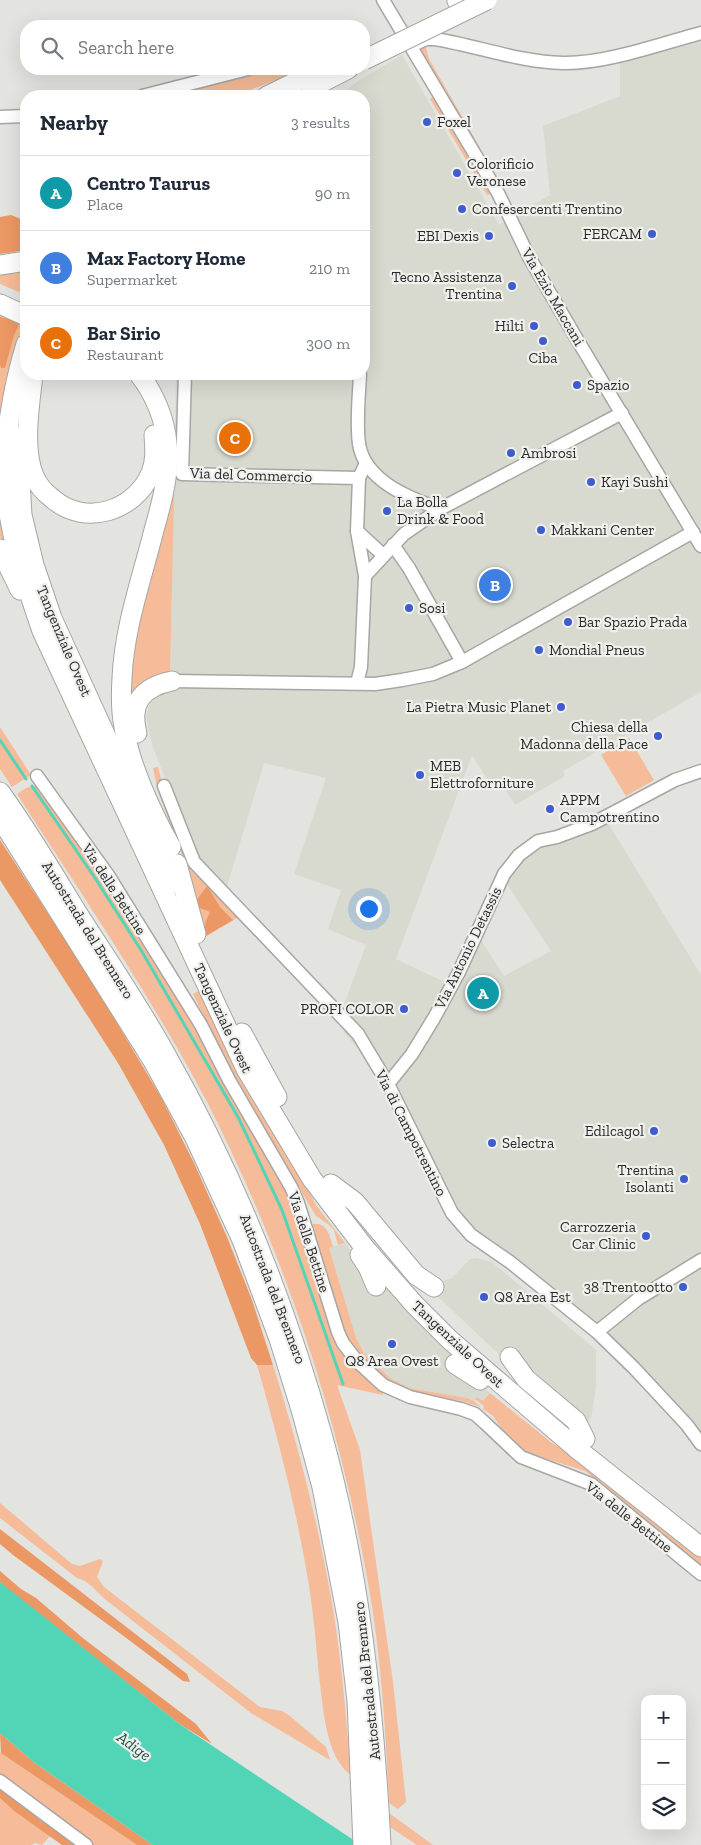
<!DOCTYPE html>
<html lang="en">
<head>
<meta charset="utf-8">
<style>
  body { margin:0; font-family:"Zilla Slab",serif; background:#f6f6f7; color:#1f2937 }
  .controls { position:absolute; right:15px; bottom:15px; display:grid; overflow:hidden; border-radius:10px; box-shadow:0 5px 20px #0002 }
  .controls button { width:45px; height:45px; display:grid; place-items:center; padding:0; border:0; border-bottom:1px solid #e0e1e3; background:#fff; color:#1f2937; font:25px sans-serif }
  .you { position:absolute; left:368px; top:908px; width:18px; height:18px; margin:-12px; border:4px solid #fff; border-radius:50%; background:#1a73e8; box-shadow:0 0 0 8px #1a73e833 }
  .badge { display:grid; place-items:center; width:32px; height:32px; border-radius:50%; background:#1a73e8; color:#fff; font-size:16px; font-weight:700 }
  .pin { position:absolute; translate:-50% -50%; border:2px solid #fff; box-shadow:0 1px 5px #0006 }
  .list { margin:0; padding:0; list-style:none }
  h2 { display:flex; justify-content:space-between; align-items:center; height:65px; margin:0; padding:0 20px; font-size:21px }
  h2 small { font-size:16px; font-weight:400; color:#747a83 }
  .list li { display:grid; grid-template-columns:32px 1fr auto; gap:15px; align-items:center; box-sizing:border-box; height:75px; padding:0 20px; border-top:1px solid #e0e1e3 }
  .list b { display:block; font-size:19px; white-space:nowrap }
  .list p { margin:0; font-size:16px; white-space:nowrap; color:#747a83 }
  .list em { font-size:16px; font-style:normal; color:#747a83 }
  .icon { flex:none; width:28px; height:28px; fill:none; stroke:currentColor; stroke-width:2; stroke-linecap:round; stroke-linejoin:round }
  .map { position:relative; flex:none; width:701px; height:1845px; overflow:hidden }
  .search { position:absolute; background:#fff; box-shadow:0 5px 20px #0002; left:20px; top:20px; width:350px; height:55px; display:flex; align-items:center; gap:12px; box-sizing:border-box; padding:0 18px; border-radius:20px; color:#747a83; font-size:19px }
  .panel { position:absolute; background:#fff; box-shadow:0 5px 20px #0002; left:20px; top:90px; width:350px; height:290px; border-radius:20px }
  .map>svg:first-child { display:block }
</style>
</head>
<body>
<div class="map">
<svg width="701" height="1845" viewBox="0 0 701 1845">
  <rect width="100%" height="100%" fill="#e3e3e0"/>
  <g fill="#d8dacf">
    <path d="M701,37V692L563,771L565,776L515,805L500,781L491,785L472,755L396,959L455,987L479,937L504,976L551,951L505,881L521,857L544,843L608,823L701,975V1432L451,1215L373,1064L344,1033L342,1010L366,945L328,929L341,890L294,874L326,778L264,763L226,890L198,860L152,745L146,715L151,700L155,696L170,689L176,374H364V96H338L358,81L402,55L499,225L550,195L543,126L620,96V60Z"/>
    <path d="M345,1243L362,1265L381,1281L457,1357L466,1373L490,1393L483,1401L477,1397L474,1401L467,1398L409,1388L390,1378L364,1353L356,1338L329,1248Z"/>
    <path d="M476,1258L492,1262L596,1350V1387L591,1418L587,1422L521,1359L506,1361L431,1290L437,1283L452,1278L470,1259Z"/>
  </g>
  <g fill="#f6bb98">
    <path d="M425,44L429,59L480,148L478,149L419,49Z"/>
    <path d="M258,69H305L234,96H159L228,79Z"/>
    <path d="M433,97L490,194L487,195L430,99Z"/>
    <path d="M26,266V295L0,284V270Z"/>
    <path d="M0,311L26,324L17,350L11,377L22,589L0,536Z"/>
    <path d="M175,454L170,677L127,720V671Z"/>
    <path d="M0,727L31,775L12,787L0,769Z"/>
    <path d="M629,738L654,780L626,796L601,755Z"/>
    <path d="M158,767L167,801L192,871L239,917L206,936L181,853L158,791L153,768Z"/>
    <path d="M38,785L90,859L197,1026L279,1175L293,1208L341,1350C353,1366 366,1380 383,1390V1395L337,1385L360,1450L393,1682L406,1802L398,1809L389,1803C386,1737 382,1671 372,1606C343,1431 288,1260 207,1102C151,996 82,895 17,794L26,788Z"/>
    <path d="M201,990L316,1205L345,1243L338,1245L334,1230L328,1224L316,1216L307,1201L248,1105L193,994Z"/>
    <path d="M313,1224C327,1222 330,1236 333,1247L329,1248L356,1338L364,1353L390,1378L409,1388L467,1398L474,1401L481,1407L462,1401L407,1391L376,1374L346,1338L311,1226Z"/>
    <path d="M257,1365H273C298,1445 319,1526 333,1609C342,1663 346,1719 351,1775C325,1757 323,1705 319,1676C316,1646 314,1616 309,1586C297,1511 278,1438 257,1365Z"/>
    <path d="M490,1393L552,1443L582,1460L701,1556V1565L585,1471L525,1452L504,1432L493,1416L483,1409L484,1406L475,1399L477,1397L483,1401Z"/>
    <path d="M0,1503L72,1564L80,1566L100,1559L103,1561L97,1577L104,1587L260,1707L282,1711L290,1716L326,1747L330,1760L251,1713L106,1600C96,1592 89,1580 77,1578L0,1518Z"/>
    <path d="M0,1752L137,1845H93L81,1837L0,1775Z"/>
    <path d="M0,1798L14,1811L50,1836L42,1845L35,1843L31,1845H0Z"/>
    <path d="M389,1813L433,1845H417L390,1827Z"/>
  </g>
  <g fill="#ec9864">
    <path d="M11,215L26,221V250L0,254V217Z"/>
    <path d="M0,317L20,322L14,335L5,368H1L0,365Z"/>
    <path d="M0,840L94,984L162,1099L194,1163L227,1237L252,1300L273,1365H257L251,1358L200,1224L164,1145L118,1063L0,880Z"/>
    <path d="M207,886L220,907L233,920L206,936C203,927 205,921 210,913L208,911L197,907L196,901Z"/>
    <path d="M0,1529L187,1674L190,1682L183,1681L129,1640L13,1555L0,1544Z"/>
    <path d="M0,1571L21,1589L36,1598L84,1639L196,1724L212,1744L181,1725L6,1588L0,1582Z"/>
    <path d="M0,1733L35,1763L153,1845H137L1,1753Z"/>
    <path d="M0,1786L41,1821L80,1845H62L14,1811L0,1798Z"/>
  </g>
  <path fill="#52d4b7" d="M0,1582L181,1725L361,1845H153L35,1763L0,1733Z"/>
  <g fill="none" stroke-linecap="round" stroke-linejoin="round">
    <g stroke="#52d4b7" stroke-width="3">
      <path d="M0,740L26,779"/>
      <path d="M32,786L95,878L141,950L238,1117L282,1210L343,1384"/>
    </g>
    <g stroke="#a6a7a4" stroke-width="15">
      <g id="minor">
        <path d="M383,0L498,193L529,257L575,336L701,546"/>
        <path d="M413,45L426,39H435C478,46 519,62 563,63C605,64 660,44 701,33"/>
        <path d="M142,96L248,69"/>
        <path d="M0,117L26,116"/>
        <path d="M185,374L182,474L359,478"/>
        <path d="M360,374C359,397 356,421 359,444C365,481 409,498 440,509"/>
        <path d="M357,531L383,555"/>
        <path d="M393,545L409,568L462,662"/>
        <path d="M365,576L404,534L440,509L622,413"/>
        <path d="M172,681L375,684L402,680L433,674L462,662L693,532"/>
        <path d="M357,683L361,667L365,576L357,531L359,478L366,463"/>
        <path d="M37,776L108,875L201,1025L229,1080L291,1187L298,1203L338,1332L343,1343L356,1360L383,1385L410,1397L461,1409L475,1414L485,1423L521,1457L591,1484L701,1574"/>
        <path d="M164,786L194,862L358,1034L388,1084L452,1213L471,1235L510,1262L597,1332L634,1368L687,1425L701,1444"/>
        <path d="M388,1084L412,1054L434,1018L458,974L504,874L519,855L538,841L557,837L592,824L675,780L701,771"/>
        <path d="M597,1332L638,1299L701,1260"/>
        <path d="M0,1781L86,1845"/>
      </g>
    </g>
    <g stroke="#a6a7a4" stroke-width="21">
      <g id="highway">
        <path d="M457,1L460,0"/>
        <path d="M311,88L348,69"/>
        <path d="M267,96L322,69"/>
        <path d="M0,265L26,261"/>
        <path d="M0,304L26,316"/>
        <path d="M26,344C12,390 4,438 6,487C9,536 26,584 42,631L246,1069L312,1179L364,1247L414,1304L450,1340L576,1448L701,1547"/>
        <path d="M33,374C30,405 22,447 34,476C38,486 45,493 53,499C85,527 135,511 151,473C156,461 155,448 154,435"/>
        <path d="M139,374C154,393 165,419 167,443C170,472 162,502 154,530C142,578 124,628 122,678C121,694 121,712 124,727C129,764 153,815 171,847"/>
        <path d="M20,437L19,464L22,515L34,565L52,618L173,883"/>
        <path d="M0,549L20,590"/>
        <path d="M137,733C129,702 143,687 172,681"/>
        <path d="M0,792C29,832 54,875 80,917C109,962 139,1006 165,1053C234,1174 286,1304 323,1438C360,1571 374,1708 381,1845"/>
        <path d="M0,818L153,1061L195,1138L242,1240L279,1339L302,1413L322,1487L348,1622L357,1701L363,1845"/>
        <path d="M177,864L196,934"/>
        <path d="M242,1033L277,1097"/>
        <path d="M331,1184L355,1202L416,1275L434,1287"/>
        <path d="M360,1255L368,1267L376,1286"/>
        <path d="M510,1357L526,1379L576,1421L585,1439"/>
        <path d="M455,1364L480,1380"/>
      </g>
    </g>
    <use href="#minor" stroke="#fff" stroke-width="12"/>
    <use href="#highway" stroke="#fff" stroke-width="19"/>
    <g stroke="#a6a7a4" stroke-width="21" stroke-linecap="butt">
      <path id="highway-bridge" d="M364,60L487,0"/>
    </g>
    <use href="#highway-bridge" stroke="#fff" stroke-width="19"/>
  </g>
  <g fill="#3f5ccf" stroke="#f0f0ed" stroke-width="2">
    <circle cx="427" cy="122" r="5"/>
    <circle cx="457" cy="173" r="5"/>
    <circle cx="462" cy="209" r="5"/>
    <circle cx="652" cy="234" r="5"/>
    <circle cx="489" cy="236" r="5"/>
    <circle cx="512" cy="286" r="5"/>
    <circle cx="534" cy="326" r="5"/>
    <circle cx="543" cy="341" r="5"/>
    <circle cx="577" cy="385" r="5"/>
    <circle cx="511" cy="453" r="5"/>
    <circle cx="591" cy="482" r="5"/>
    <circle cx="387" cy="511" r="5"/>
    <circle cx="541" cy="530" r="5"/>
    <circle cx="409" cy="608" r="5"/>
    <circle cx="568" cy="622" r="5"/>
    <circle cx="539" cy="650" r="5"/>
    <circle cx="561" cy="707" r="5"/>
    <circle cx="658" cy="736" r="5"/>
    <circle cx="420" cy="775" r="5"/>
    <circle cx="550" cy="809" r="5"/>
    <circle cx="404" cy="1009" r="5"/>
    <circle cx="654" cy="1131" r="5"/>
    <circle cx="492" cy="1143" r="5"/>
    <circle cx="684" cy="1179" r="5"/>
    <circle cx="646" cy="1236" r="5"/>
    <circle cx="683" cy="1287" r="5"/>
    <circle cx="484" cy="1297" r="5"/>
    <circle cx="392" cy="1344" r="5"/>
  </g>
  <g text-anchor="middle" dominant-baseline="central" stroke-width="4.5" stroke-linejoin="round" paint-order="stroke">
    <g font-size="15" fill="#292a28" stroke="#f0f0ed" text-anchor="start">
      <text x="437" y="122">Foxel</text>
      <text x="467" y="164">Colorificio<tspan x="467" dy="17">Veronese</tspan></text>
      <text x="472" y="209">Confesercenti Trentino</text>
      <text x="642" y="234" text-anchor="end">FERCAM</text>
      <text x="479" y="236" text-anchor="end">EBI Dexis</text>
      <text x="502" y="277" text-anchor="end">Tecno Assistenza<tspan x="502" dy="17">Trentina</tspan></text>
      <text x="524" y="326" text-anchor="end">Hilti</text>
      <text x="543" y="358" text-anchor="middle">Ciba</text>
      <text x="587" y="385">Spazio</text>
      <text x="521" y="453">Ambrosi</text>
      <text x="601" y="482">Kayi Sushi</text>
      <text x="397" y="502">La Bolla<tspan x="397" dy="17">Drink &amp; Food</tspan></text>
      <text x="551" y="530">Makkani Center</text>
      <text x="419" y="608">Sosi</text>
      <text x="578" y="622">Bar Spazio Prada</text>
      <text x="549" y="650">Mondial Pneus</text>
      <text x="551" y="707" text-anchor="end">La Pietra Music Planet</text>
      <text x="648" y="727" text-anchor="end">Chiesa della<tspan x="648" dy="17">Madonna della Pace</tspan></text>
      <text x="430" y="766">MEB<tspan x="430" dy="17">Elettroforniture</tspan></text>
      <text x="560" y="800">APPM<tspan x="560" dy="17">Campotrentino</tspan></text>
      <text x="394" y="1009" text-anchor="end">PROFI COLOR</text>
      <text x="644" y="1131" text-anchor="end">Edilcagol</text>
      <text x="502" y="1143">Selectra</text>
      <text x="674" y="1170" text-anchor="end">Trentina<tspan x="674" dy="17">Isolanti</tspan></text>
      <text x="636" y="1227" text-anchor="end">Carrozzeria<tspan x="636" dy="17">Car Clinic</tspan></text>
      <text x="673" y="1287" text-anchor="end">38 Trentootto</text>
      <text x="494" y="1297">Q8 Area Est</text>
      <text x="392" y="1361" text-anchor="middle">Q8 Area Ovest</text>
    </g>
    <g font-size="15" fill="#292a28" stroke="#f0f0ed">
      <text transform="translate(553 297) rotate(60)">Via Ezio Maccani</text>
      <text transform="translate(251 475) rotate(2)">Via del Commercio</text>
      <text transform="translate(64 641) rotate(67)">Tangenziale Ovest</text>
      <text transform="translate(114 889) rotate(57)">Via delle Bettine</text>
      <text transform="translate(88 930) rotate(58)">Autostrada del Brennero</text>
      <text transform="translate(468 948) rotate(-64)">Via Antonio Detassis</text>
      <text transform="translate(223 1018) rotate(65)">Tangenziale Ovest</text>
      <text transform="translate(411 1133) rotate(63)">Via di Campotrentino</text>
      <text transform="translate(309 1242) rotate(72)">Via delle Bettine</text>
      <text transform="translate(273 1289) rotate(69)">Autostrada del Brennero</text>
      <text transform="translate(458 1344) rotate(43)">Tangenziale Ovest</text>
      <text transform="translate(629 1517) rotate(38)">Via delle Bettine</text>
      <text transform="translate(367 1681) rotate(-96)">Autostrada del Brennero</text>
    </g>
    <g font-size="16" font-style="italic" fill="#1b5246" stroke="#f0f0ed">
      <text transform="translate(134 1746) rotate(36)">Adige</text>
    </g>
  </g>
</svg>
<div class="controls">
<button>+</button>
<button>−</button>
<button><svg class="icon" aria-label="layers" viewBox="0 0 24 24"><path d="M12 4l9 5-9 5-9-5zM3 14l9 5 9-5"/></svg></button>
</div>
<div class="you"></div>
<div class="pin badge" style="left:483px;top:993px;background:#0f9aa8">A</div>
<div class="pin badge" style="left:495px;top:585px;background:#3f7fe0">B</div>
<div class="pin badge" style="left:235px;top:438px;background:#e8710a">C</div>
<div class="search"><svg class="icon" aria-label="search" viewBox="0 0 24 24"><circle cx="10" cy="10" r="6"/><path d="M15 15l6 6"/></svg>Search here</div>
<section class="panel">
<h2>Nearby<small>3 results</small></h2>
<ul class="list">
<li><span class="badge" style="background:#0f9aa8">A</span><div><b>Centro Taurus</b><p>Place</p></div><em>90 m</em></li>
<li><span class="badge" style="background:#3f7fe0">B</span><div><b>Max Factory Home</b><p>Supermarket</p></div><em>210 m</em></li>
<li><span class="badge" style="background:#e8710a">C</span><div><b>Bar Sirio</b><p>Restaurant</p></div><em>300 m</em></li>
</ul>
</section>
</div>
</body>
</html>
